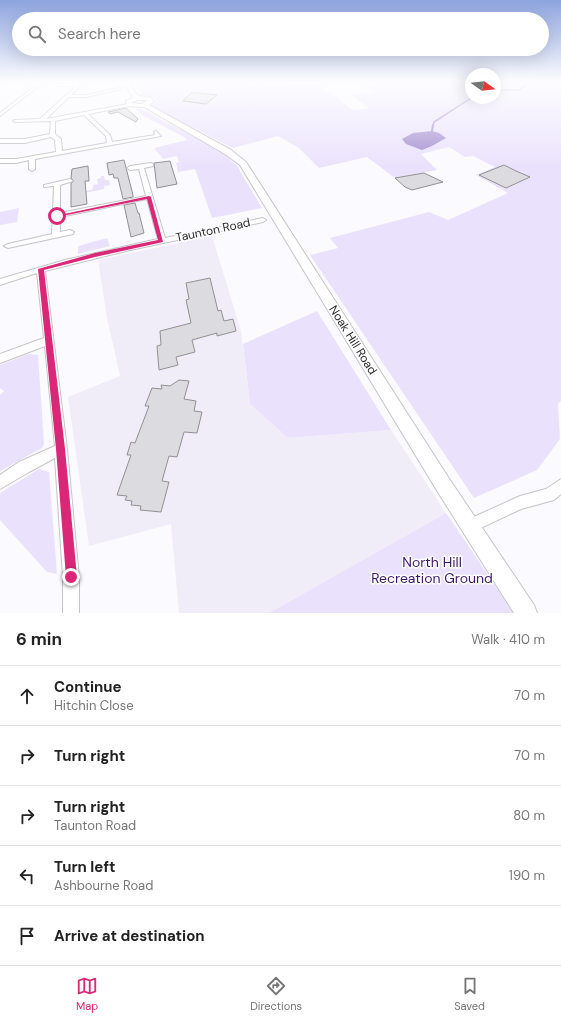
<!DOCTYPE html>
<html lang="en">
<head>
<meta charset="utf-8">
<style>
  body { margin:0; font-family:"DM Sans",sans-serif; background:#f6f6f6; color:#222 }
  .compass { position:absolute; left:465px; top:68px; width:36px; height:36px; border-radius:50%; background:#fff; box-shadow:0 4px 16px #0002; rotate:105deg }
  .stop { position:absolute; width:12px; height:12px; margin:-9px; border:3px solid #db2777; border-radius:50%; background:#fff }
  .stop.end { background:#db2777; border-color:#fff; box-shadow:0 1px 4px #0008 }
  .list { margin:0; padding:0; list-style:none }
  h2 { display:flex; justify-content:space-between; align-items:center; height:52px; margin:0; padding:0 16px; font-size:17px }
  h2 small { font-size:13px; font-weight:400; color:#767676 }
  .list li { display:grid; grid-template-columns:26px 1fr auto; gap:12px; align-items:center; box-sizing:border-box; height:60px; padding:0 16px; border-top:1px solid #e0e0e0 }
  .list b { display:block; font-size:15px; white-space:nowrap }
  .list p { margin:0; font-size:13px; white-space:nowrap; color:#767676 }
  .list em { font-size:13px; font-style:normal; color:#767676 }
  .icon { flex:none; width:22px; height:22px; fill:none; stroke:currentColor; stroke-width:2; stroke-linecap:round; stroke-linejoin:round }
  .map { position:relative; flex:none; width:561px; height:613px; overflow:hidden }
  .search { position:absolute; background:#fff; box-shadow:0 4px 16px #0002; left:12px; right:12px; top:12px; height:44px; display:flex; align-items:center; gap:10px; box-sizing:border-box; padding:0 14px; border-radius:22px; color:#767676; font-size:15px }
  .sheet { height:352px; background:#fff }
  nav { display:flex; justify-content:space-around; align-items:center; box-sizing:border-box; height:56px; border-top:1px solid #e0e0e0; background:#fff; font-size:11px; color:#767676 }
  nav a { display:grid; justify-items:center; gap:2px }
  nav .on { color:#db2777 }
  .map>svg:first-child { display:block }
</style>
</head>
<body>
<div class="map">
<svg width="561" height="613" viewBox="0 0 561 613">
  <rect width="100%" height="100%" fill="#fbfafe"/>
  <path fill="#f0edf8" d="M212,236L241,331L250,404L288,438L391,430L446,513L269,613H179L171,524L89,546L68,397L120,376L107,318L98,260Z"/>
  <g fill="#eae2fc">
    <path d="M137,81H265L264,86L316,83L353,110L369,108L351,95L374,92L364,85L376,84L370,81H471V98H495V81H561V401L558,404L560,439L537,470L474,498L310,255L338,248L330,238L429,212L448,220L508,193L476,175L495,167L473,156L465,157L449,147L421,154L437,170L395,178L367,157L319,168L299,148L278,136L233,148L157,109L152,104L157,101L155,98L144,96L140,94Z"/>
    <path d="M135,108L142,109L222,152L237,166L262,208L212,218L195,169L178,172L176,163L179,162L177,156L163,159L154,148L187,140L184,137L140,114Z"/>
    <path d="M101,176H104L105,180H109L110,185L104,186V189L71,196L93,189V185L98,184L97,179L101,178Z"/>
    <path d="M19,208L17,222L0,225V212Z"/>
    <path d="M107,238L110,246L78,254V246Z"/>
    <path d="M317,311L391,430L288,438L250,404L243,344Z"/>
    <path d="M28,354L38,355L44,444L42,448L0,471V395L4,391L0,388V365Z"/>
    <path d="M39,469L49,472L57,574L47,572L0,520V493Z"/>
    <path d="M446,513L514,613H269Z"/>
  </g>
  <path fill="#a48dd0" d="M432,131L439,133L446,138L432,146L422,150L406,144L402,139L413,133Z"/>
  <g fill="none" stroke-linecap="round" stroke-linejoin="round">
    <g stroke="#a48dd0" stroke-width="1.5">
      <path d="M495,90H521L527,81"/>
      <path d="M433,126L434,122L471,98"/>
    </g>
    <path stroke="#a48dd0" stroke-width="2" d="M432,131L433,125"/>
  </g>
  <g fill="#dcdbdf" stroke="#919093">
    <path d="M191,93H199L217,95L206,104L183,101Z"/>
    <path d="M126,108L138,119L136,122L118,112L110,114L108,112Z"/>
    <path d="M124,160L133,195V197L123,199L118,178H114L113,174L109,175L107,163Z"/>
    <path d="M170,161L177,184L157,188L154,163Z"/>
    <path d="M504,165L516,171L530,177L506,188L479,175Z"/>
    <path d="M88,166L89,181H85L87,204L71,207V183L74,181L71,178L72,169Z"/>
    <path d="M424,173L443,182L412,190L405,187L395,178Z"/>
    <path d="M135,203L138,213H139L144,233L131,237L124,205Z"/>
    <path d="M210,278L218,311L221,310L224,321L233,319L236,331L217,336V333L192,340L195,352L176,357L178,365L159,370L157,346L161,345L160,331L191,323L186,300L189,299L186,283Z"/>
    <path d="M179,380L189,381L184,399L196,401L194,411L202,412L197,433L184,432L177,457L169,456L162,481L169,482L161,512L140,510L141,506L131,505L132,501L125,500L127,496L117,495L131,455H127L131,442L135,443L149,406H145L152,388L162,389L161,385L170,386Z"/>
  </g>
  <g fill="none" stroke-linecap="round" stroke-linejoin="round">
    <g stroke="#c5c4c8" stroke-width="2">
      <g id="minor">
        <path d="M7,81L6,82L0,84V82Z"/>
        <path d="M36,81H40L43,83L0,116V113L39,83Z"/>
        <path d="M76,81H80L77,83L80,86L71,95H86L120,88L122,89L86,97H69L46,119L128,104L130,106L88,114L110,135L112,142L155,135L154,132L156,131L161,136L35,159V169L32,171L29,169V160L16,163H0V159H16L56,152L55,140L51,137L25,143H0V139H25L50,134L51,121L15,122L13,121L15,120L40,119L76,86H59L58,84H74ZM84,115L106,136L107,143L62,151L61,139L55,134V121Z"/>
        <path d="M151,163L153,164V166L144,168L165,238L263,218L266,220L263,222L130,250L45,271L67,449L79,577V613H63V577L55,458L29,472L0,489V475L19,462L55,446L45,346L0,363V354L44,338L37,273L0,285V279L65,260L158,239L147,199L60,217V232L70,230L74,232L73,234L8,248L4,246L8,244L52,234L54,186L44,187V185L70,179L73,181L60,185V213L146,196L139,169L130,170L127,168L130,166Z"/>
        <path d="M561,479V494L554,500L521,509L470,533L465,531L463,526L465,521L520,496L546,489Z"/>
      </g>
    </g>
    <g stroke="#c5c4c8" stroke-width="2">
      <path id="tertiary" d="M122,81H127L138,96L150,97L154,101L149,105L231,150L246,162L448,477L534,605L537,613H514L436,489L240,165L225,154L144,107L126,106V101L133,97ZM137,100H147V101L141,104L131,103Z"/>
    </g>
    <use href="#minor" fill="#fff" fill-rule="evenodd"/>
    <use href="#tertiary" fill="#fff" fill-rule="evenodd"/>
  </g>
  <linearGradient id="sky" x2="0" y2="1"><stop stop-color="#8da4de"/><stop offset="0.49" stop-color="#fdfdff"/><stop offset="1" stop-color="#fdfdff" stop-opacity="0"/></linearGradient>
  <rect width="561" height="167" fill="url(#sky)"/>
  <path fill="#db2777" d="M149,196L151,197L163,242L95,257L44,270L65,449L77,577L75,581L71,582L67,581L66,577L56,449L38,269L95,253L158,240L147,199L57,217L55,216Z"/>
  <g text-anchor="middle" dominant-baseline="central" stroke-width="3" stroke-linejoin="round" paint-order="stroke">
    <g font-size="12" fill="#2b2a2c" stroke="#fff">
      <text transform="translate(213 230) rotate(-12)">Taunton Road</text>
      <text transform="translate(353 340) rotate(58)">Noak Hill Road</text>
    </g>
    <g font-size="14" fill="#3c1867" stroke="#fff">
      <text x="432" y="562">North Hill<tspan x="432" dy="16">Recreation Ground</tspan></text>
    </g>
  </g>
</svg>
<svg class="compass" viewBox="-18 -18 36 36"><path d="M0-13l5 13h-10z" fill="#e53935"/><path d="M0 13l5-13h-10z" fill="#767676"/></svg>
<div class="stop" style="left:57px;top:216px"></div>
<div class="stop end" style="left:71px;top:577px"></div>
<div class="search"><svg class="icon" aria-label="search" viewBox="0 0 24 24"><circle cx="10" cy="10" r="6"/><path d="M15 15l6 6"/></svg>Search here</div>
</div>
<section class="sheet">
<h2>6 min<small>Walk · 410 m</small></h2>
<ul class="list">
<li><svg class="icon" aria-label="ahead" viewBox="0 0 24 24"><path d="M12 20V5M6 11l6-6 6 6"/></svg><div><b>Continue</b><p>Hitchin Close</p></div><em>70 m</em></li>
<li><svg class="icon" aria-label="right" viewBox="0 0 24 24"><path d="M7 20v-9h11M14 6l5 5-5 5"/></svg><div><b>Turn right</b></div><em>70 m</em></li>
<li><svg class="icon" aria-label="right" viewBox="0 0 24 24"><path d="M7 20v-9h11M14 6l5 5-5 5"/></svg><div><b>Turn right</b><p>Taunton Road</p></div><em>80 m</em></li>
<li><svg class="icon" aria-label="left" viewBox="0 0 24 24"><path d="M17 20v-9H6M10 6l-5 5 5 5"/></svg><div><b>Turn left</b><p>Ashbourne Road</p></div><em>190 m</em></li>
<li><svg class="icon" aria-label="arrive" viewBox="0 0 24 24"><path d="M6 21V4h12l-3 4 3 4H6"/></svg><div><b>Arrive at destination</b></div></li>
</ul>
</section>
<nav>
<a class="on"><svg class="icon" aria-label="map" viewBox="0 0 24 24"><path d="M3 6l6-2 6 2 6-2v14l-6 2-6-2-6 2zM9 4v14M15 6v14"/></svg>Map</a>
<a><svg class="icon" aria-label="directions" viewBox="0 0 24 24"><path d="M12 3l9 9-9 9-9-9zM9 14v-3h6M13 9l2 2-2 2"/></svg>Directions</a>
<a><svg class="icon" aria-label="saved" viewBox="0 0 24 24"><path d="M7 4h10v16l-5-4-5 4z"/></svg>Saved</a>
</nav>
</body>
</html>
